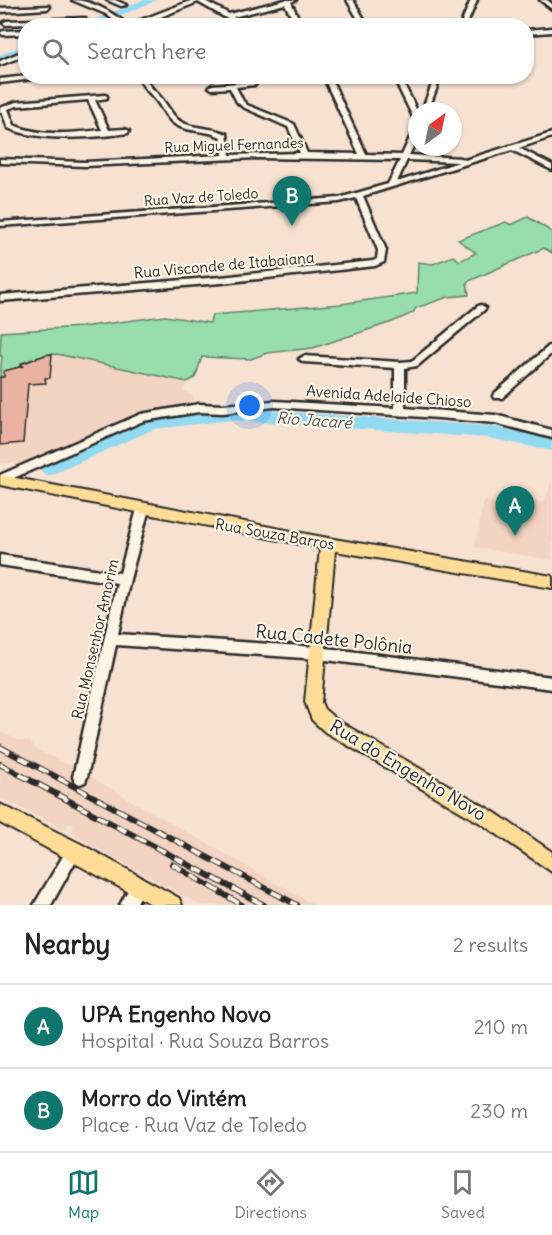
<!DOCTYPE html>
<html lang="en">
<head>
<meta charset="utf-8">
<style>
  body { margin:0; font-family:Delius,sans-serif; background:#f6f6f6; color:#222 }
  .compass { position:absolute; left:408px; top:102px; width:54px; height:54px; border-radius:50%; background:#fff; box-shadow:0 2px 4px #0004; rotate:33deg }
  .you { position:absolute; left:250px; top:406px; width:21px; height:21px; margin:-15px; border:4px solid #fff; border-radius:50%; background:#1a73e8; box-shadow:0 0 0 9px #1a73e833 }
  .badge { display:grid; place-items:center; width:39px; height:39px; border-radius:50%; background:#0f766e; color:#fff; font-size:20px; font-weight:700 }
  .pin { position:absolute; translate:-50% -50px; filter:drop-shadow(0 2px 3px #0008) }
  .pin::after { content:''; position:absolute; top:32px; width:21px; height:18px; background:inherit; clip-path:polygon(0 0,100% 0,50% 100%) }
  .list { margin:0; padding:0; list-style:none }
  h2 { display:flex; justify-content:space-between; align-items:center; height:78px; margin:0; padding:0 24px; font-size:26px }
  h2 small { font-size:20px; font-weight:400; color:#767676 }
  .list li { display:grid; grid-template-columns:39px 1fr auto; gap:18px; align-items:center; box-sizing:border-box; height:84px; padding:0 24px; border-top:2px solid #e0e0e0 }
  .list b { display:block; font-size:22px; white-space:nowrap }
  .list p { margin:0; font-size:20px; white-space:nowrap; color:#767676 }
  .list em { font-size:20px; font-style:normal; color:#767676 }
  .icon { flex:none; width:33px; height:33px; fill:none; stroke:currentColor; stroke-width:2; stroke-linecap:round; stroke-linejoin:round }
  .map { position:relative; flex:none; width:552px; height:905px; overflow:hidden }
  .search { position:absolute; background:#fff; box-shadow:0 2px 4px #0004; left:18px; right:18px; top:18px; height:66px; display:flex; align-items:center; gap:15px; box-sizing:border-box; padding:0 21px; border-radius:24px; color:#767676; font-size:22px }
  .sheet { height:246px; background:#fff }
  nav { display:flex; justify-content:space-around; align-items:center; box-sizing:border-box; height:84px; border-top:2px solid #e0e0e0; background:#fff; font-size:16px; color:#767676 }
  nav a { display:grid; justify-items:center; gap:3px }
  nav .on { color:#0f766e }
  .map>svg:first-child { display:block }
</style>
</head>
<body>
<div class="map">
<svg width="552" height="905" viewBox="0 0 552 905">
  <rect width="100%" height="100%" fill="#f7e1d0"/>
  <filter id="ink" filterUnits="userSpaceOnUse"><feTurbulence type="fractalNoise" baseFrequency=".0167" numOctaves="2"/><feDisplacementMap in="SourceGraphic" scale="12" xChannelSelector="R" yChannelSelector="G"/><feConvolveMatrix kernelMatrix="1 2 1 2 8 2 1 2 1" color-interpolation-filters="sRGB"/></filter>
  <g filter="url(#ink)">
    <g fill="#f3d3c2">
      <path d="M57,354L187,382L183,390L193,396V400L181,409L133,420L27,463H0V377L4,371L22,366L21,364L45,355Z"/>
      <path d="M552,480V560L475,547L484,500L523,513L529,498L544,503Z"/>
      <path d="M0,732L17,740L30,742L37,750L78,769L75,780L82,784L85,774L314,905H200L72,834L74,824L67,823L65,830L0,797Z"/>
    </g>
    <path fill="#97deac" stroke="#61846c" stroke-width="1.5" d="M528,217L552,232V253L544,248L467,282L469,295L448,297L416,308L413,313L392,322L313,348L267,353L251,359L202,357L195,378L187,382L57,354L45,355L21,363L23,366L5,371L4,377H0L2,356H0L1,332L81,327L165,316L210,323L212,315L341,304L417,293L418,262L433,264L453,256L460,261L476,253L458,240L506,222L511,225Z"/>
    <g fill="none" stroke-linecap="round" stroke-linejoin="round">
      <g fill="#91daf2" fill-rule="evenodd">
        <path d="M143,0H157L96,26H80Z"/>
        <path d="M26,44V51L0,62V55Z"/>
        <path d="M231,408L490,426L552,439V451L490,438L231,420L154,429L55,473L49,475L43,473L40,468L43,463L151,417Z"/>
      </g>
    </g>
    <path fill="#eab2a0" stroke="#2b2b2b" stroke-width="1.5" d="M52,354L50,378H45L46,383L28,384L23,443L0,445V377H4V371L23,366L21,364L45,355Z"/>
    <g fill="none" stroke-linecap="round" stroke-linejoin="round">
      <g stroke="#2b2b2b" stroke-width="5">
        <g id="minor">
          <path d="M72,0C92,0 113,13 128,25L193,0H203L229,14L285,0H296L291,2L302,26H296L285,4L233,17L248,26H240L198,2L138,26H121L106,14Z"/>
          <path d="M107,0H115L126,5L121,6Z"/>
          <path d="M347,0H353L368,26H362Z"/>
          <path d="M471,0H477L466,26H460Z"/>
          <path d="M540,0H547L552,4V9Z"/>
          <path d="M49,6L50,7L47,9L0,12V8Z"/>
          <path d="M85,18V20L83,21L6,25L3,23L6,21Z"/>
          <path d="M552,28V32L526,34V30Z"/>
          <path d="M26,30V34L3,35L0,33L3,31Z"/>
          <path d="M26,50V55L0,65V61Z"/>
          <path d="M27,76H57L0,83V79Z"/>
          <path d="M139,76H145C148,87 156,91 162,99C167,105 171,113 177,119C190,130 211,126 227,134L230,155L300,153L288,127L243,107L237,102L230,88L212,89L209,87L212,85L253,82L256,84L255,85L236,87L243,101L247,105L294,124L307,153L359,154L323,76H330L366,154L402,155L413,131L417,129V139L409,155L461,158L465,160L552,133V137L519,148L552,165V170L512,150L363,196L386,250L384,262L375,266L221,283L0,301V295L221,277L373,261L377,259L378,250L356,198L339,202L0,226V222L339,198L388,184L400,160L257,158L85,166L0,163V159L85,162L223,155L221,137C205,129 185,133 172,122C165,116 161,106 155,99C148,91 142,87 139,76ZM407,160L459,162L397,182Z"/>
          <path d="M393,76H400L417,111V119L413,117Z"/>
          <path d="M435,76H441L428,111H422Z"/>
          <path d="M105,95L107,96V98L95,100L109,130L125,129L129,131L128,133C94,138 39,142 8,128L2,112H0V108L16,102ZM88,100L102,130C73,133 41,137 14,125L8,109L17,106Z"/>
          <path d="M481,305L486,308L484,310L417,366L405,368V408L495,415L552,430V438L495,423L439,418L274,407L223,413L199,412L143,421L0,484V475L141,414L199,404L223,405L274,401L395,408V368L304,362L299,359L304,356L400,362L412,361L478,306Z"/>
          <path d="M552,345V353L502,398H494L493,396L494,394L549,346Z"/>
          <path d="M143,505L147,506L149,509L130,579L118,634L318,647L552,677V689L318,659L116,645L87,777L85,782L80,784L75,782L73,777L117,583L0,565V555L120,573L137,509L139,506Z"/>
          <path d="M74,844L79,846L81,851L51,905H34L69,846Z"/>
          <path d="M138,879L143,881L145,886L136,905H120L133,881Z"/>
        </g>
      </g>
      <g stroke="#2b2b2b" stroke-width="4">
        <g id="major">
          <path d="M0,475L328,538L552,576V588L335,551L321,702L324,709L337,720L494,812L552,852V872L482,824L325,732L312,720L305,702L320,548L0,485Z"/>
          <path d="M0,804L81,844L179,898L182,905H153L0,823Z"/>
        </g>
      </g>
      <use href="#minor" fill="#fcf5e5" fill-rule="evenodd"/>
      <use href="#major" fill="#ffdd96" fill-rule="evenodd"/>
      <g stroke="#2b2b2b" stroke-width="6">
        <g id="rail">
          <path d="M0,747L297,905"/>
          <path d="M0,764L264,905"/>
          <path d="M172,864L242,905"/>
        </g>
      </g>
      <use href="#rail" stroke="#fcf5e5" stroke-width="4" stroke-dasharray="11" stroke-linecap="butt"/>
    </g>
  </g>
  <g text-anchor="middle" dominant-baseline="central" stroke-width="4.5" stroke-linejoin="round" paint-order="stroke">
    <g font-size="14" fill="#2b2b2b" stroke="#fcf5e5">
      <text transform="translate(234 145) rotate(-2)">Rua Miguel Fernandes</text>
      <text transform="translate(201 197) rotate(-4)">Rua Vaz de Toledo</text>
    </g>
    <g font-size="15" fill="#2b2b2b" stroke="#fcf5e5">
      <text transform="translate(224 265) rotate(-5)">Rua Visconde de Itabaiana</text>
      <text transform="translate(389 396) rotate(4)">Avenida Adelaide Chioso</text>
      <text transform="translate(275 534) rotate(10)">Rua Souza Barros</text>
      <text transform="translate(95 639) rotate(-77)">Rua Monsenhor Amorim</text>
    </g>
    <g font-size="16" font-style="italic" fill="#44575d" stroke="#fcf5e5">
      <text transform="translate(314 420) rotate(4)">Rio Jacaré</text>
    </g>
    <g font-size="18" fill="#2b2b2b" stroke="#fcf5e5">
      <text transform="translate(334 639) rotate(6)">Rua Cadete Polônia</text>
      <text transform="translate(408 770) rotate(31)">Rua do Engenho Novo</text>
    </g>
  </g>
</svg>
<svg class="compass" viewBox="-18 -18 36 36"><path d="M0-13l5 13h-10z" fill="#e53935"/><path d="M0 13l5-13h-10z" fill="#767676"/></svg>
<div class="you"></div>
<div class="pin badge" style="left:515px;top:536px">A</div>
<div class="pin badge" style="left:292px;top:226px">B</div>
<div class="search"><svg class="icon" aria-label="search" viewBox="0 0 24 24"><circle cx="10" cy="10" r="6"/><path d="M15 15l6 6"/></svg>Search here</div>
</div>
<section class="sheet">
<h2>Nearby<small>2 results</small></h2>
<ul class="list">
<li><span class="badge">A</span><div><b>UPA Engenho Novo</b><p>Hospital · Rua Souza Barros</p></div><em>210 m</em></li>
<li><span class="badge">B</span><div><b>Morro do Vintém</b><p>Place · Rua Vaz de Toledo</p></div><em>230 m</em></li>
</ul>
</section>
<nav>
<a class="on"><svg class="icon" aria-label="map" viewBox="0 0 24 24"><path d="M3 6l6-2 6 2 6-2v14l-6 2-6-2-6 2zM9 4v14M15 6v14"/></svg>Map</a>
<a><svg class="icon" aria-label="directions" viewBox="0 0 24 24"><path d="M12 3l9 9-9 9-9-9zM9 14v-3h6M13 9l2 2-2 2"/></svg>Directions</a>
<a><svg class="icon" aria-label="saved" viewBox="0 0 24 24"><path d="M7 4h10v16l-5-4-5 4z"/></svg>Saved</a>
</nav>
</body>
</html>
